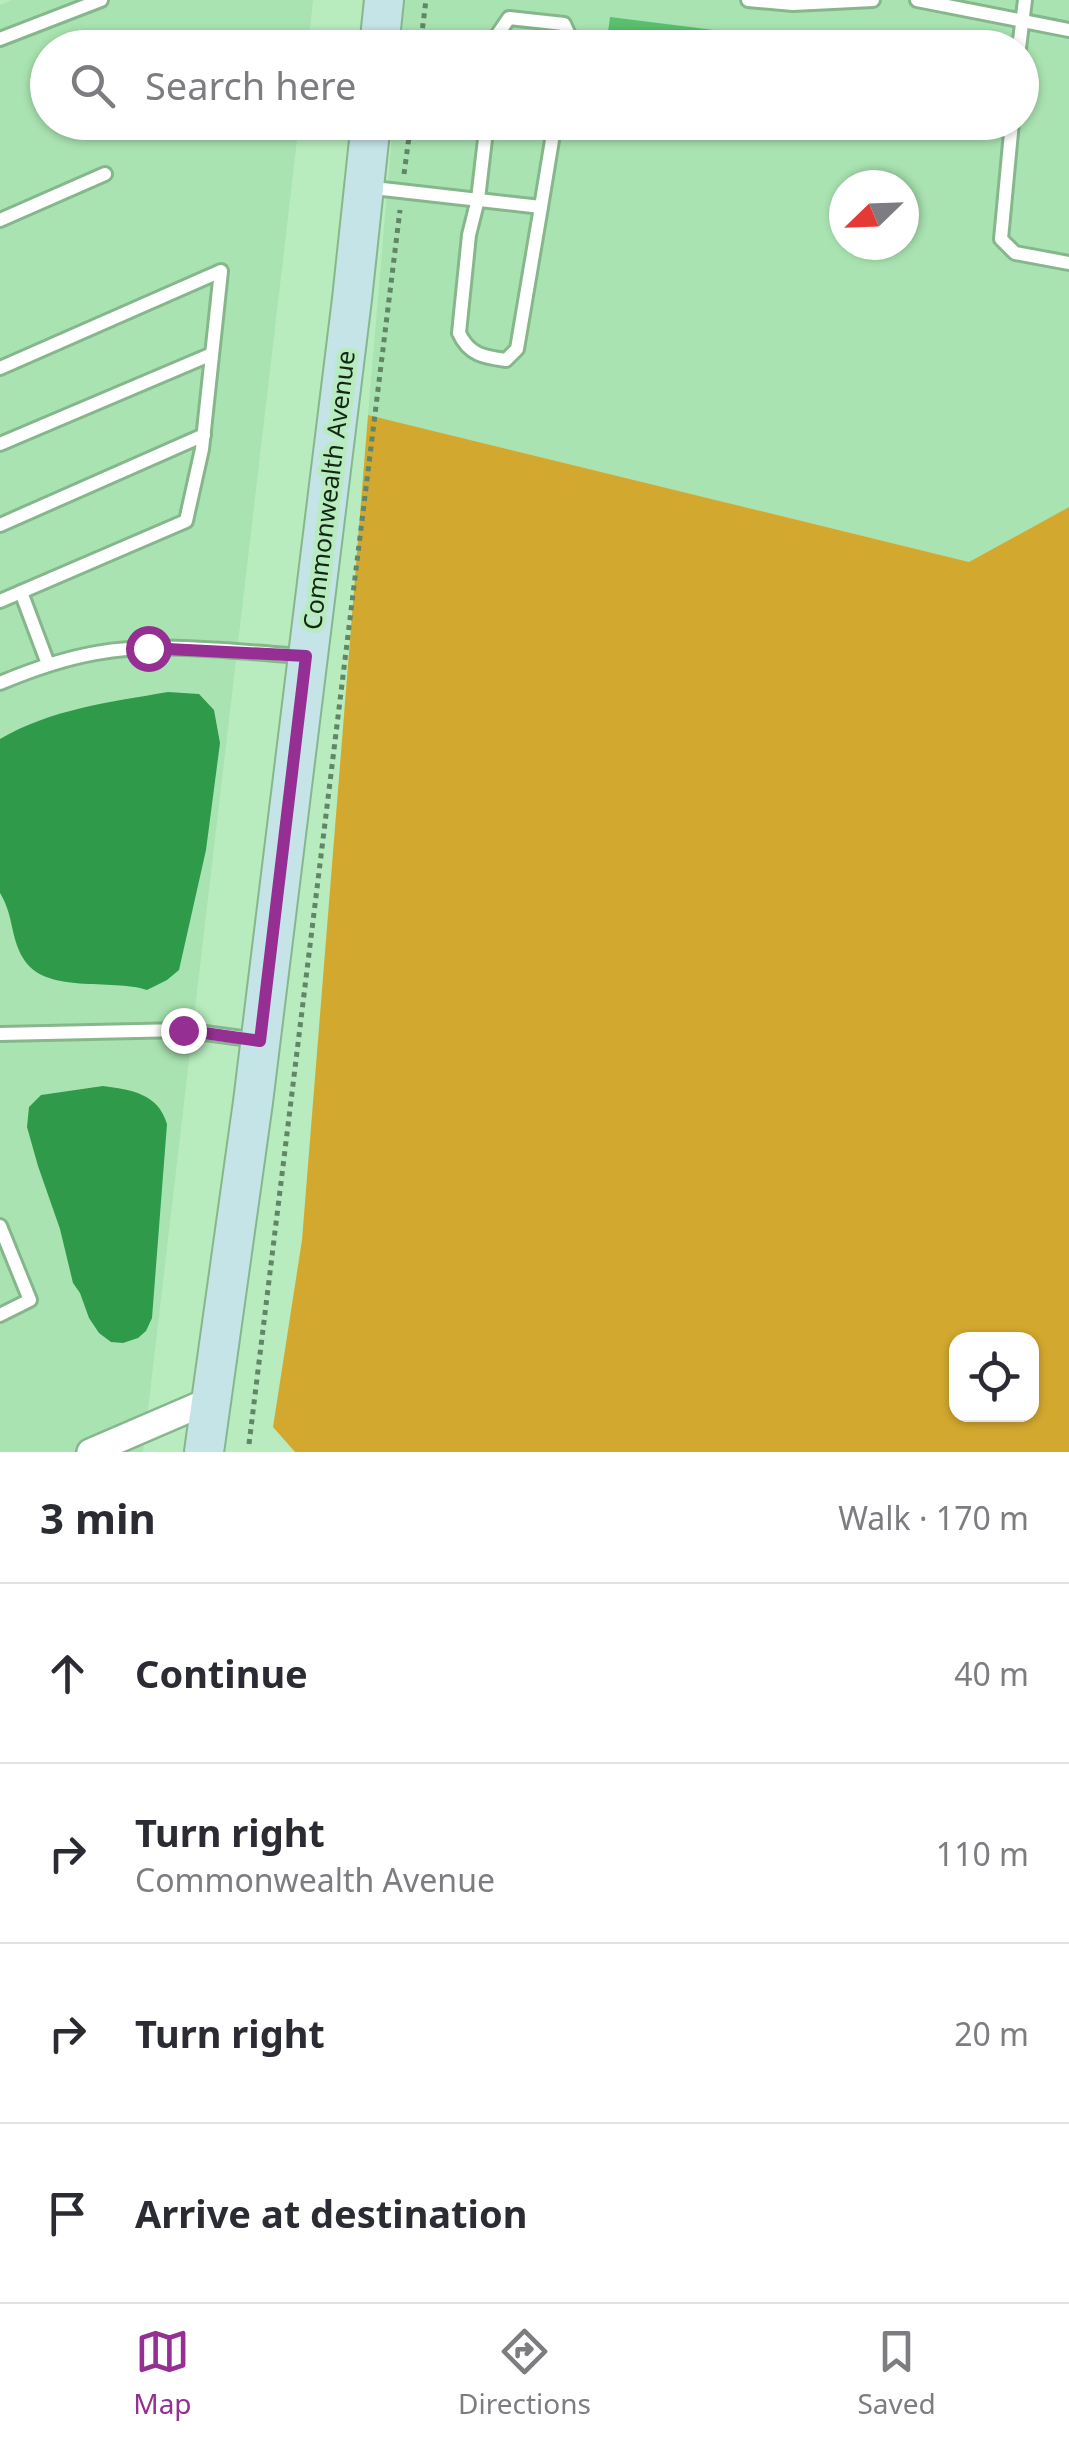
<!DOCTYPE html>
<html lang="en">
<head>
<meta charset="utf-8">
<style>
  body { margin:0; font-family:"Noto Sans",sans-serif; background:#f2f2f3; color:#2b2b33 }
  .controls { position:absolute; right:30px; bottom:30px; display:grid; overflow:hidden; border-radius:20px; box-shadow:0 2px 8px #0004 }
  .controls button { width:90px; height:90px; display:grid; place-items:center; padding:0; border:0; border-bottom:2px solid #e1e1e2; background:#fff; color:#2b2b33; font:50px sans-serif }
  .compass { position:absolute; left:829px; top:170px; width:90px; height:90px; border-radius:50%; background:#fff; box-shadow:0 2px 8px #0004; rotate:247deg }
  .stop { position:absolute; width:30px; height:30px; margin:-22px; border:8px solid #952f94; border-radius:50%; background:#fff }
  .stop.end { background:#952f94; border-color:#fff; box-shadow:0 2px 10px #0008 }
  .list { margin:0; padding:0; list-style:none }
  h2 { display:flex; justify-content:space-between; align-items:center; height:130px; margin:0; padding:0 40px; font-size:42px }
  h2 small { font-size:32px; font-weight:400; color:#7c7c81 }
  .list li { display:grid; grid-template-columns:65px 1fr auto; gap:30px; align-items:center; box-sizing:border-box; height:180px; padding:0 40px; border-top:2px solid #e1e1e2 }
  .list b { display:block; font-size:38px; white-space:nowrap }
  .list p { margin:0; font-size:32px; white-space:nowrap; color:#7c7c81 }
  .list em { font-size:32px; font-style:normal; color:#7c7c81 }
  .icon { flex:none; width:55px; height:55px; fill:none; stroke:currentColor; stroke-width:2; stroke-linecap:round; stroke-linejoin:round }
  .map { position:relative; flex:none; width:1069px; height:1452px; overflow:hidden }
  .search { position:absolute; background:#fff; box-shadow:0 2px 8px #0004; left:30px; right:30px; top:30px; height:110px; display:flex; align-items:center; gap:25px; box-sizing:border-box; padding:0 35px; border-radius:55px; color:#7c7c81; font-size:38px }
  .sheet { height:850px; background:#fff }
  nav { display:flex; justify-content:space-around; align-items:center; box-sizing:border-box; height:140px; border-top:2px solid #e1e1e2; background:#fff; font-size:28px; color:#7c7c81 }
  nav a { display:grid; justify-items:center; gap:5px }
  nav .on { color:#952f94 }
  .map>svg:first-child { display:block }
</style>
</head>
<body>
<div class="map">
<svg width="1069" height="1452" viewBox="0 0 1069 1452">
  <rect width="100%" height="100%" fill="#b8ebbe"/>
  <g fill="#a9e3b1" fill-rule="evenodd">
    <path d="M12,0H313L308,47L48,48V122L299,123L143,1452H0V5Z"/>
    <path d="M404,0H1069V507L969,562L368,415L393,123L1022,122V48L400,47ZM844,185H904V245H844Z"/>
  </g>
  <path fill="#d3a82f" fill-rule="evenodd" d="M368,415L969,562L1069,507V1452H295L273,1427L302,1240ZM956,1340H1032V1414H956Z"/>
  <g fill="#2e9a4a">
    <path d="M168,692L199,694L214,710L220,743L206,850L179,970L167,980L147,990C112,978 44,995 23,958C10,936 14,916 0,893V739C51,709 111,702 168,692Z"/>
    <path d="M103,1086C131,1090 158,1093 167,1124L152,1318L146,1331L138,1338L123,1343L111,1342L99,1333L89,1318L80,1293L73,1283L60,1229L38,1166L27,1127L29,1107L41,1095Z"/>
  </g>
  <path fill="#59c06d" d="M610,17L722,31L720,48H606Z"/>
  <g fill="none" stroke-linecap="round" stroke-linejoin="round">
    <g stroke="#86b78c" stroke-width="18">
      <g id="service">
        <path d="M748,0L793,4L873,0"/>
        <path d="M917,0L1069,30"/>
        <path d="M0,39L101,0"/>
        <path d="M495,48L496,37L509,18L564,24L569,35L567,48"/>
        <path d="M1019,48L1025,0"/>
        <path d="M487,122L478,199L469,235L459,333C469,355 484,357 506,360L517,349L541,207"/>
        <path d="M1012,122L1001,239L1015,253L1069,263"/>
        <path d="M365,187L541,207L555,122"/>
        <path d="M0,220L105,174"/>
        <path d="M0,368L221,271L202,449L186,521L0,601"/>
        <path d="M0,444L212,354"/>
        <path d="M0,525L204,435"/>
        <path d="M21,592L48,664"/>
        <path d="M0,683C31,670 62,659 96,653C163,641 236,652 304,656"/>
        <path d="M0,1034L183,1030L257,1040"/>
        <path d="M0,1226L30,1300L0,1315"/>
      </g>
    </g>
    <g stroke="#86b78c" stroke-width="30">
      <path id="minor" d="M90,1452L213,1399"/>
    </g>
    <g stroke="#86b78c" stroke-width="42">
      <g id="secondary">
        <path d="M379,48L384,0"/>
        <path d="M204,1452L253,1102L352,299L371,122"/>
      </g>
    </g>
    <g stroke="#628567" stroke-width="5" stroke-dasharray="5 5" stroke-linecap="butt">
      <path d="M420,48L426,0"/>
      <path d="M404,174L411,122"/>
      <path d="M249,1444L400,210"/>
    </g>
    <use href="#service" stroke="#fff" stroke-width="12"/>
    <use href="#minor" stroke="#fff" stroke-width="25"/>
    <use href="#secondary" stroke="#c4e4e8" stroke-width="38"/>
  </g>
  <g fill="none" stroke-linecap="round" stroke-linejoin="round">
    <path stroke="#952f94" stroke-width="12" d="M148,648L306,656L260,1041L183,1030"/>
  </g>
  <g text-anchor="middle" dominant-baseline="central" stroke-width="9" stroke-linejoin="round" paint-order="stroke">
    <g font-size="25" fill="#122615" stroke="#b8ebbe">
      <text transform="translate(328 490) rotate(-83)">Commonwealth Avenue</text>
    </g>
  </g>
</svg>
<div class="controls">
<button><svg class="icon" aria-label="locate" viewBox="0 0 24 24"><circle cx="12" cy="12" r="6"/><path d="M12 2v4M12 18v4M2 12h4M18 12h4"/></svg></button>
</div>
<svg class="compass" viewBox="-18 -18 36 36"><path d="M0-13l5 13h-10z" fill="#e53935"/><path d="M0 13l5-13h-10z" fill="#7c7c81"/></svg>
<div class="stop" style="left:148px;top:648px"></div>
<div class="stop end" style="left:183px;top:1030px"></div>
<div class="search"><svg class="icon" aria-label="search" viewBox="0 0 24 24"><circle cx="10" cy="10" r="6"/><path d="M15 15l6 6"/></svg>Search here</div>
</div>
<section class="sheet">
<h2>3 min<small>Walk · 170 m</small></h2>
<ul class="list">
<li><svg class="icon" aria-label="ahead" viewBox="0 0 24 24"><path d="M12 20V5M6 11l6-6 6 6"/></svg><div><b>Continue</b></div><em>40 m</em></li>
<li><svg class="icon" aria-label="right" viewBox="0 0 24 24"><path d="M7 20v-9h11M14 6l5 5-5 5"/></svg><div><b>Turn right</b><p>Commonwealth Avenue</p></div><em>110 m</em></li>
<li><svg class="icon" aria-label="right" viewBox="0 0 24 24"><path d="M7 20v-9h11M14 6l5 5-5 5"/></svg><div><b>Turn right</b></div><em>20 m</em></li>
<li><svg class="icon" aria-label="arrive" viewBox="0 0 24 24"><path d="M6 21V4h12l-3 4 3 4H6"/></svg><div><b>Arrive at destination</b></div></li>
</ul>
</section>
<nav>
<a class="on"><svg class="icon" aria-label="map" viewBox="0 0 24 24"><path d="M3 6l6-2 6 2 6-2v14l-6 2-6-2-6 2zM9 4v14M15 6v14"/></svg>Map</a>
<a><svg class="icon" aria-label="directions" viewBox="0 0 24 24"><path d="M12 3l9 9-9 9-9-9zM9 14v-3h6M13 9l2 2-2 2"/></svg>Directions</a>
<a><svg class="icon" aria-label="saved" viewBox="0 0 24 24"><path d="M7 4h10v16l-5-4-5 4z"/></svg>Saved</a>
</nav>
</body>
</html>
